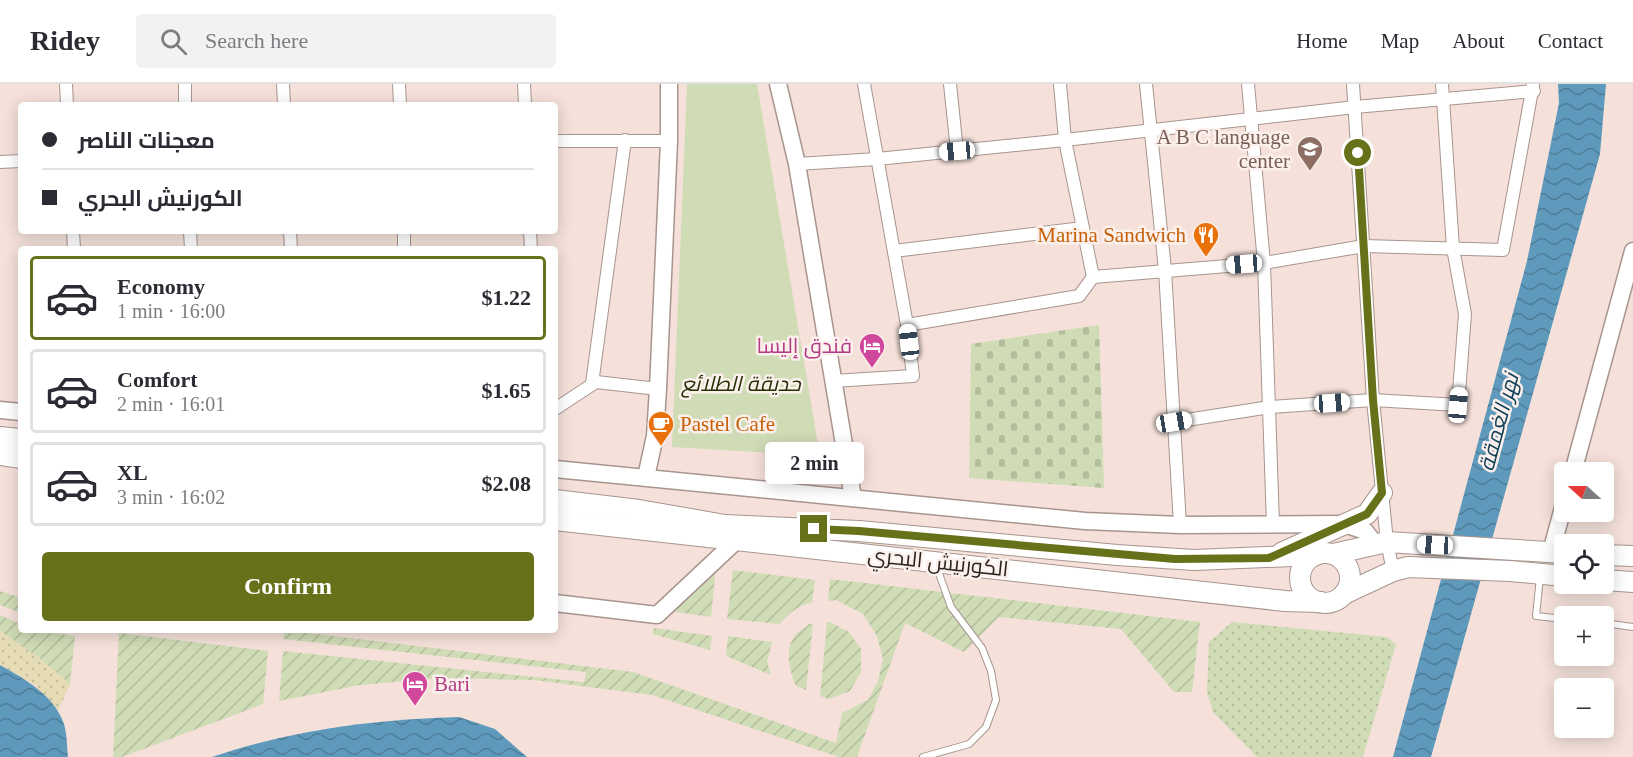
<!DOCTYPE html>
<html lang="en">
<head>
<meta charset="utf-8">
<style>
  :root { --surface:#fff; --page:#f2f2f3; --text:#2b2b33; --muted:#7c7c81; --line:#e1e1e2; --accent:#677119 }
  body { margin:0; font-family:"Times New Roman",Cairo,serif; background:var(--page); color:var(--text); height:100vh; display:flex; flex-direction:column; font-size:22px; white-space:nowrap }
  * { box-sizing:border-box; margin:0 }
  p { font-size:20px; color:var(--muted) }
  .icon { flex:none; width:33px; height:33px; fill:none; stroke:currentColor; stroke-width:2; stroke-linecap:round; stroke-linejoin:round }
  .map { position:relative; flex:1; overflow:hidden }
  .sheet { position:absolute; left:18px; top:162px; width:540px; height:387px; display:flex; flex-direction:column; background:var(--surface); border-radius:6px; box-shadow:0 3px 15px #0003 }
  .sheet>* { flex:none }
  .top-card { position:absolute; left:18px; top:18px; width:540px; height:132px; border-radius:6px; box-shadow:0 3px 15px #0003; display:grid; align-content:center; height:132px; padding:0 24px; background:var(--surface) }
  .needle { width:39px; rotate:291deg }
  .fabs { position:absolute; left:1554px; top:378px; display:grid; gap:12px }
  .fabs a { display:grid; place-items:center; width:60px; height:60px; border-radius:6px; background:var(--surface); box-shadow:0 3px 15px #0003; font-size:30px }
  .end { position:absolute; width:27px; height:27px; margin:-14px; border:8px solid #677119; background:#fff; box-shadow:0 0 0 3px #fff }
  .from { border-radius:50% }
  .bubble { position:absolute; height:42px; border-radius:6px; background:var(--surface); box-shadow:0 3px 15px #0003; font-size:20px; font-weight:800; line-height:42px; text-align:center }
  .car { position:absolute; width:18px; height:36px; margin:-18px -9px; border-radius:8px; box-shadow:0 0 4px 2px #0007; background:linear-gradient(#fff 24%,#345 0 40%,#fff 0 76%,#345 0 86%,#fff 0) }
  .top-card b { display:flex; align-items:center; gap:21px; height:57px; font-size:22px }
  .top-card b+b { border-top:2px solid var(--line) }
  .top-card i { width:15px; height:15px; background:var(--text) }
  ul { padding:10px 0 0; list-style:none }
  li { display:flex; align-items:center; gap:18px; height:84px; margin:0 12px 9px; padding:0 12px; border:3px solid var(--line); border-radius:6px }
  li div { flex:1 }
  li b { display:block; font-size:22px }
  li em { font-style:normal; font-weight:800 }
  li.on { border-color:var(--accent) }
  li>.icon { width:54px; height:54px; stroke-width:1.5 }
  .primary-button { display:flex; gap:12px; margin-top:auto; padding:12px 24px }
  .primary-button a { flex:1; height:69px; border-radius:6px; background:var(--accent); color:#fff; font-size:24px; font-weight:800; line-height:69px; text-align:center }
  header { display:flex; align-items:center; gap:36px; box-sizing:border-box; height:84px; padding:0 30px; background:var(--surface); border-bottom:2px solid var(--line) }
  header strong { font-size:28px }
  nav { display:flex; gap:33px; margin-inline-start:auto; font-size:21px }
  .search { width:420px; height:54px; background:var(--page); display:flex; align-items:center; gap:15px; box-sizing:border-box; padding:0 21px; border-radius:6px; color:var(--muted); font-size:22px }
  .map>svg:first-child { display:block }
  .grass { fill:url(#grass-dots) }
  .sand { fill:url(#sand-dots) }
  .cemetery { fill:url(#cemetery-stones) }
  .park { fill:#d0dcb6 }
  .garden { fill:url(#garden-furrows) }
  .water { fill:url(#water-waves) }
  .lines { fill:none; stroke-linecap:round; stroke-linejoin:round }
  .service-casing { stroke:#a7958e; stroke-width:8 }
  .minor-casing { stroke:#a7958e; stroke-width:14 }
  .tertiary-casing { stroke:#a7958e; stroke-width:19 }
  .primary-casing { stroke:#a7958e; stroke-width:22 }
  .service { stroke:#fff; stroke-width:6 }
  .minor { stroke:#fff; stroke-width:12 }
  .tertiary { stroke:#fff; stroke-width:16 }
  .primary { stroke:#fff; stroke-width:20 }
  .route { stroke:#677119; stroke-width:8 }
  .labels { text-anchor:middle; stroke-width:5; stroke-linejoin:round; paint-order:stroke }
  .education-label { font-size:21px; fill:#785e54; stroke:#fcf0ec; text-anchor:end }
  .food-label { font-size:21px; fill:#c56008; stroke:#fcf0ec; text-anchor:end }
  .hotel-label { font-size:21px; fill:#b23c85; stroke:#fcf0ec; text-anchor:end }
  .park-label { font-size:21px; font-style:italic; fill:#242f03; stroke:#fcf0ec }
  .street-label { font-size:21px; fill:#292220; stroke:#fcf0ec }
  .water-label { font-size:22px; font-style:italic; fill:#0e4058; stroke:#fcf0ec }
</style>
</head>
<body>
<header>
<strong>Ridey</strong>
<div class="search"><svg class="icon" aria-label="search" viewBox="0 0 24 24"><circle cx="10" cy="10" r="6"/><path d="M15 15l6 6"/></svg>Search here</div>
<nav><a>Home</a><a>Map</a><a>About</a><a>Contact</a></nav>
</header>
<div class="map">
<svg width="1633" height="673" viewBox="0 0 1633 673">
  <defs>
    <pattern id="grass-dots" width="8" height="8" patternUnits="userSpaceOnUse" patternTransform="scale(1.5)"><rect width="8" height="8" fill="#d0dcb6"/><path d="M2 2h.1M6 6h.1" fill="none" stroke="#b3bc9c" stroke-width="1.8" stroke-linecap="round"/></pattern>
    <pattern id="sand-dots" width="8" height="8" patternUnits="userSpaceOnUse" patternTransform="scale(1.5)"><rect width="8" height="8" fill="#e6ddb7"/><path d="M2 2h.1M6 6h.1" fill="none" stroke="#c5bd9d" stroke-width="1.8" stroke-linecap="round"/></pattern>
    <pattern id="cemetery-stones" width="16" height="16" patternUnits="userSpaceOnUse" patternTransform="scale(1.5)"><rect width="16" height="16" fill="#d0dcb6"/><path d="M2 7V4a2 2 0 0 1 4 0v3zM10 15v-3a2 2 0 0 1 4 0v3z" fill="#b3bc9c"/></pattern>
    <pattern id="garden-furrows" width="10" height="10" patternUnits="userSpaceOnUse" patternTransform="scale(1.5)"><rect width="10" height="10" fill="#d0dcb6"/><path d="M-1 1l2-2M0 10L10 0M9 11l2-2" fill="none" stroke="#b3bc9c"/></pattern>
    <pattern id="water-waves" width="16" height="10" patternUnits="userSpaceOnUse" patternTransform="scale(1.5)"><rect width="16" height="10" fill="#5f9abc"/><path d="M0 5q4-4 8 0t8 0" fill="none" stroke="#4e7d98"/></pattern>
  </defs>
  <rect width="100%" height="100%" fill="#f5e1da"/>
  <polygon class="grass" points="1232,538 1387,553 1396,560 1363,673 1257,673 1213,628 1207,608 1209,558"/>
  <polygon class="sand" points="0,547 42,576 70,600 58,627 35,601 0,581"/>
  <polygon class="cemetery" points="1099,241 1104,404 969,394 971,260"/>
  <polygon class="park" points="687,0 757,0 820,372 672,363"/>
  <g class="garden">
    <polygon points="717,475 711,533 662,526"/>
    <path d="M733 486 815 496 812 519C798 520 788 531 779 540L727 535Z"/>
    <polygon points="830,495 1200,538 1192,608 1174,608 1121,545 999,533 964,568 905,539 857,673 839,673 652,611 534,596 443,594 360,601 279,617 283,567 584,598 586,588 283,555 284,546 633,588 836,659 842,629 868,616 878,597 883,575 877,552 863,530 836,516 828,517"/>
    <polygon points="0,507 21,514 21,529 0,521"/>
    <polygon points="0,531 21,540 21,546 36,546 75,552 70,600 42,576 0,547"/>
    <polygon points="827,538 830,538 849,548 861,565 861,588 850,607 829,615 820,612"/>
    <path d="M809 540H813L806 606 796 602C790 587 784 568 794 553 797 548 805 544 809 540Z"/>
    <polygon points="654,544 712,552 710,566 653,550"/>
    <polygon points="119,549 268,567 263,620 122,673 113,673"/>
    <polygon points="728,552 772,558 767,577 771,591 726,572"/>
  </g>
  <g class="water">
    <polygon points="1558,0 1606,0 1600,70 1431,673 1393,673 1527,177 1559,19"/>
    <path d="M0 581C25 595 54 611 64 640 67 650 67 663 68 673H0Z"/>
    <path d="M459 633 495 645 527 673H212C290 646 377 635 459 633Z"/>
  </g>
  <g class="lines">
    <g class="service-casing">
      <g id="service">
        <polyline points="1540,493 1536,532 1564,535"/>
        <polyline points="1604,539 1633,543"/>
        <polyline points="923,673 969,660 986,643 996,616 991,587 982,564 951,523 936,481"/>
      </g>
    </g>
    <g class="minor-casing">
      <g id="minor">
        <polyline points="66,0 67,21"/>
        <polyline points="185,0 185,21"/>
        <polyline points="283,0 284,21"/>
        <polyline points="399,0 400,21"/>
        <polyline points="524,0 525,21"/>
        <polyline points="950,0 957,67"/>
        <polyline points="1146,0 1165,186 1180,441"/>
        <polyline points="1248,0 1264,179 1273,440"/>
        <polyline points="1353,0 1373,316 1387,458 1393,487"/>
        <polyline points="555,57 669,57"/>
        <polyline points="0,78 21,77"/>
        <polyline points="797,80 877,75 1065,56 1355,23 1534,7"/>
        <polyline points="73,147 74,165"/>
        <polyline points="190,147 191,165"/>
        <polyline points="290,147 291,165"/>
        <polyline points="404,147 404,165"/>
        <polyline points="530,147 531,165"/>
        <polyline points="894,167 1083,144"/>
        <polyline points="1093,193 1264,179 1364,162 1503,166 1533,1"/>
        <polyline points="907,241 1079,212 1093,193 1065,56 1060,0"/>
        <polyline points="833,297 913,292 907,241 864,0"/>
        <polyline points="592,300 625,56"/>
        <polyline points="555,325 596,298 658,305"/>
        <polyline points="1174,338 1270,323 1373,316 1458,321 1465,230 1453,164 1442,0"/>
      </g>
    </g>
    <g class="tertiary-casing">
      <g id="tertiary">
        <polyline points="778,0 797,80 853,414"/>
        <polyline points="0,326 21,328"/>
        <polyline points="555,385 1085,437 1180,441 1344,440 1365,447 1375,460"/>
        <polyline points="1573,388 1633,167"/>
        <polyline points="646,393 655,352 658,305 669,57 669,0"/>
        <polyline points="1551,468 1564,420"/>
        <polyline points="555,519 657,531 736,457"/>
      </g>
    </g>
    <g class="primary-casing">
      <g id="primary">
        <polyline points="0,353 21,355"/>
        <polyline points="0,371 21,374"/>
        <polyline points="555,416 639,426 725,441 859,447 1117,471 1194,476 1316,471"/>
        <polyline points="555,436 1285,517 1321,518"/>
        <polyline points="1281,469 1367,430 1382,409"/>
        <circle cx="1325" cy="494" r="25"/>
        <polyline points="1333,470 1387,458 1564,469"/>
        <polyline points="1604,471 1633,472"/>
        <polyline points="1604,496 1633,498"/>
        <polyline points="1344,510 1393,487 1408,483 1510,487 1564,492"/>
      </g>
    </g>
    <use href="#service" class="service"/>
    <use href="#minor" class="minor"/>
    <use href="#tertiary" class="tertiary"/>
    <use href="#primary" class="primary"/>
  </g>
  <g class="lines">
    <polyline class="route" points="814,445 859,447 1175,475 1269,474 1367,430 1382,409 1373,316 1358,69"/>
  </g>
  <defs>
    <g id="school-pin" transform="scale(1.35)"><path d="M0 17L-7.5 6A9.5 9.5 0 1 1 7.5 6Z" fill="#8d6e63" stroke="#fcf0ec"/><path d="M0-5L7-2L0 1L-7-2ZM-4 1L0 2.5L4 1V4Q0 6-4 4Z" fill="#fff"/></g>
    <g id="restaurant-pin" transform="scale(1.35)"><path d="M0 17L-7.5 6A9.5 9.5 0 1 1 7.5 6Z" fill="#e8710a" stroke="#fcf0ec"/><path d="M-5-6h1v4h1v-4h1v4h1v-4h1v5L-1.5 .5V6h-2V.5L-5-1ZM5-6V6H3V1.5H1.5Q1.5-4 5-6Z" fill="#fff"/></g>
    <g id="hotel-pin" transform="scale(1.35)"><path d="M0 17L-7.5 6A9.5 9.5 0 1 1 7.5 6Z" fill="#d1479c" stroke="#fcf0ec"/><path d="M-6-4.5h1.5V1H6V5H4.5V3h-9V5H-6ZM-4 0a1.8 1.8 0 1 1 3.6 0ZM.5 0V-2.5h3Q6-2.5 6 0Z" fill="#fff"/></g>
    <g id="cafe-pin" transform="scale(1.35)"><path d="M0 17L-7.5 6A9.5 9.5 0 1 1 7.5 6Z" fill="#e8710a" stroke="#fcf0ec"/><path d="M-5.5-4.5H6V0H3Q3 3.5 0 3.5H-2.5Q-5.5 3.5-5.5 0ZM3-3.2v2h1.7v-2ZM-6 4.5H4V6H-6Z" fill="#fff"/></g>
  </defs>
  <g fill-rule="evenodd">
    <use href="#school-pin" x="1310" y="65"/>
    <use href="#restaurant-pin" x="1206" y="151"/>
    <use href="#hotel-pin" x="872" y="262"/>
    <use href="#cafe-pin" x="661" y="340"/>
    <use href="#hotel-pin" x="415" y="600"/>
  </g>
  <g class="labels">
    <g class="education-label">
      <text x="1290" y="60">A B C language<tspan x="1290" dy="24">center</tspan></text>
    </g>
    <g class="food-label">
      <text x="1186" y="158">Marina Sandwich</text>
      <text x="680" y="347" text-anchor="start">Pastel Cafe</text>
    </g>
    <g class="hotel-label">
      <text x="852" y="269">فندق إليسا</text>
      <text x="434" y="607" text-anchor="start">Bari</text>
    </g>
    <g class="park-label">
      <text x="741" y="307">حديقة الطلائع</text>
    </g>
    <g class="street-label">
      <text transform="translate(938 478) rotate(6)" y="7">الكورنيش البحري</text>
    </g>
    <g class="water-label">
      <text transform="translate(1498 338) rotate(-75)" y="8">نهر الغمقة</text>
    </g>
  </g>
</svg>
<div class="fabs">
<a><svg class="needle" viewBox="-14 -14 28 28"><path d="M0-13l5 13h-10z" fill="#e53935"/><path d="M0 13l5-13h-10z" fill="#7c7c81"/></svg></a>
<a><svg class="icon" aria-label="locate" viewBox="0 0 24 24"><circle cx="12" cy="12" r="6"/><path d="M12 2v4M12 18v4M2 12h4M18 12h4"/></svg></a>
<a>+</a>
<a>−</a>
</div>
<i class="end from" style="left:1358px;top:69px"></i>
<i class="end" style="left:814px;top:445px"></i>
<div class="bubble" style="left:765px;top:358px;width:99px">2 min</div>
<i class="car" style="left:957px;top:67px;rotate:265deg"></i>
<i class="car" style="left:1244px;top:180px;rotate:266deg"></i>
<i class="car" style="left:909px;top:258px;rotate:353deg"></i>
<i class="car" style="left:1332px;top:319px;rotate:86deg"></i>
<i class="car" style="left:1458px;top:321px;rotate:5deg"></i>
<i class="car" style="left:1174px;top:338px;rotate:81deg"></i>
<i class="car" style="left:1435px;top:461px;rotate:273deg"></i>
<div class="top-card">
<b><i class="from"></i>معجنات الناصر</b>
<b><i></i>الكورنيش البحري</b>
</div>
<section class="sheet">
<ul>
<li class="on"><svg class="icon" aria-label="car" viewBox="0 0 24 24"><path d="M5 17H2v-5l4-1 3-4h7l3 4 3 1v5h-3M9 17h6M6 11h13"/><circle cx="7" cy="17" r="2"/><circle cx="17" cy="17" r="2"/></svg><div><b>Economy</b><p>1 min · 16:00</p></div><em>$1.22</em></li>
<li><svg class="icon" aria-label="car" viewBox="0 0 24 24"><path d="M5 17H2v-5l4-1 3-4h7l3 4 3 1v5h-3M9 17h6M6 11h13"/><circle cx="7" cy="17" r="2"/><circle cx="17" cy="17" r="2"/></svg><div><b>Comfort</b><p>2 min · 16:01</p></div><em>$1.65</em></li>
<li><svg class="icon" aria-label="car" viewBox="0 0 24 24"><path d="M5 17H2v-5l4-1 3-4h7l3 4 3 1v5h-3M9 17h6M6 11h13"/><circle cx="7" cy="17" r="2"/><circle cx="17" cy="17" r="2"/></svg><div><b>XL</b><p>3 min · 16:02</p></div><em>$2.08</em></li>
</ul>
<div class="primary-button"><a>Confirm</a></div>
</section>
</div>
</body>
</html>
